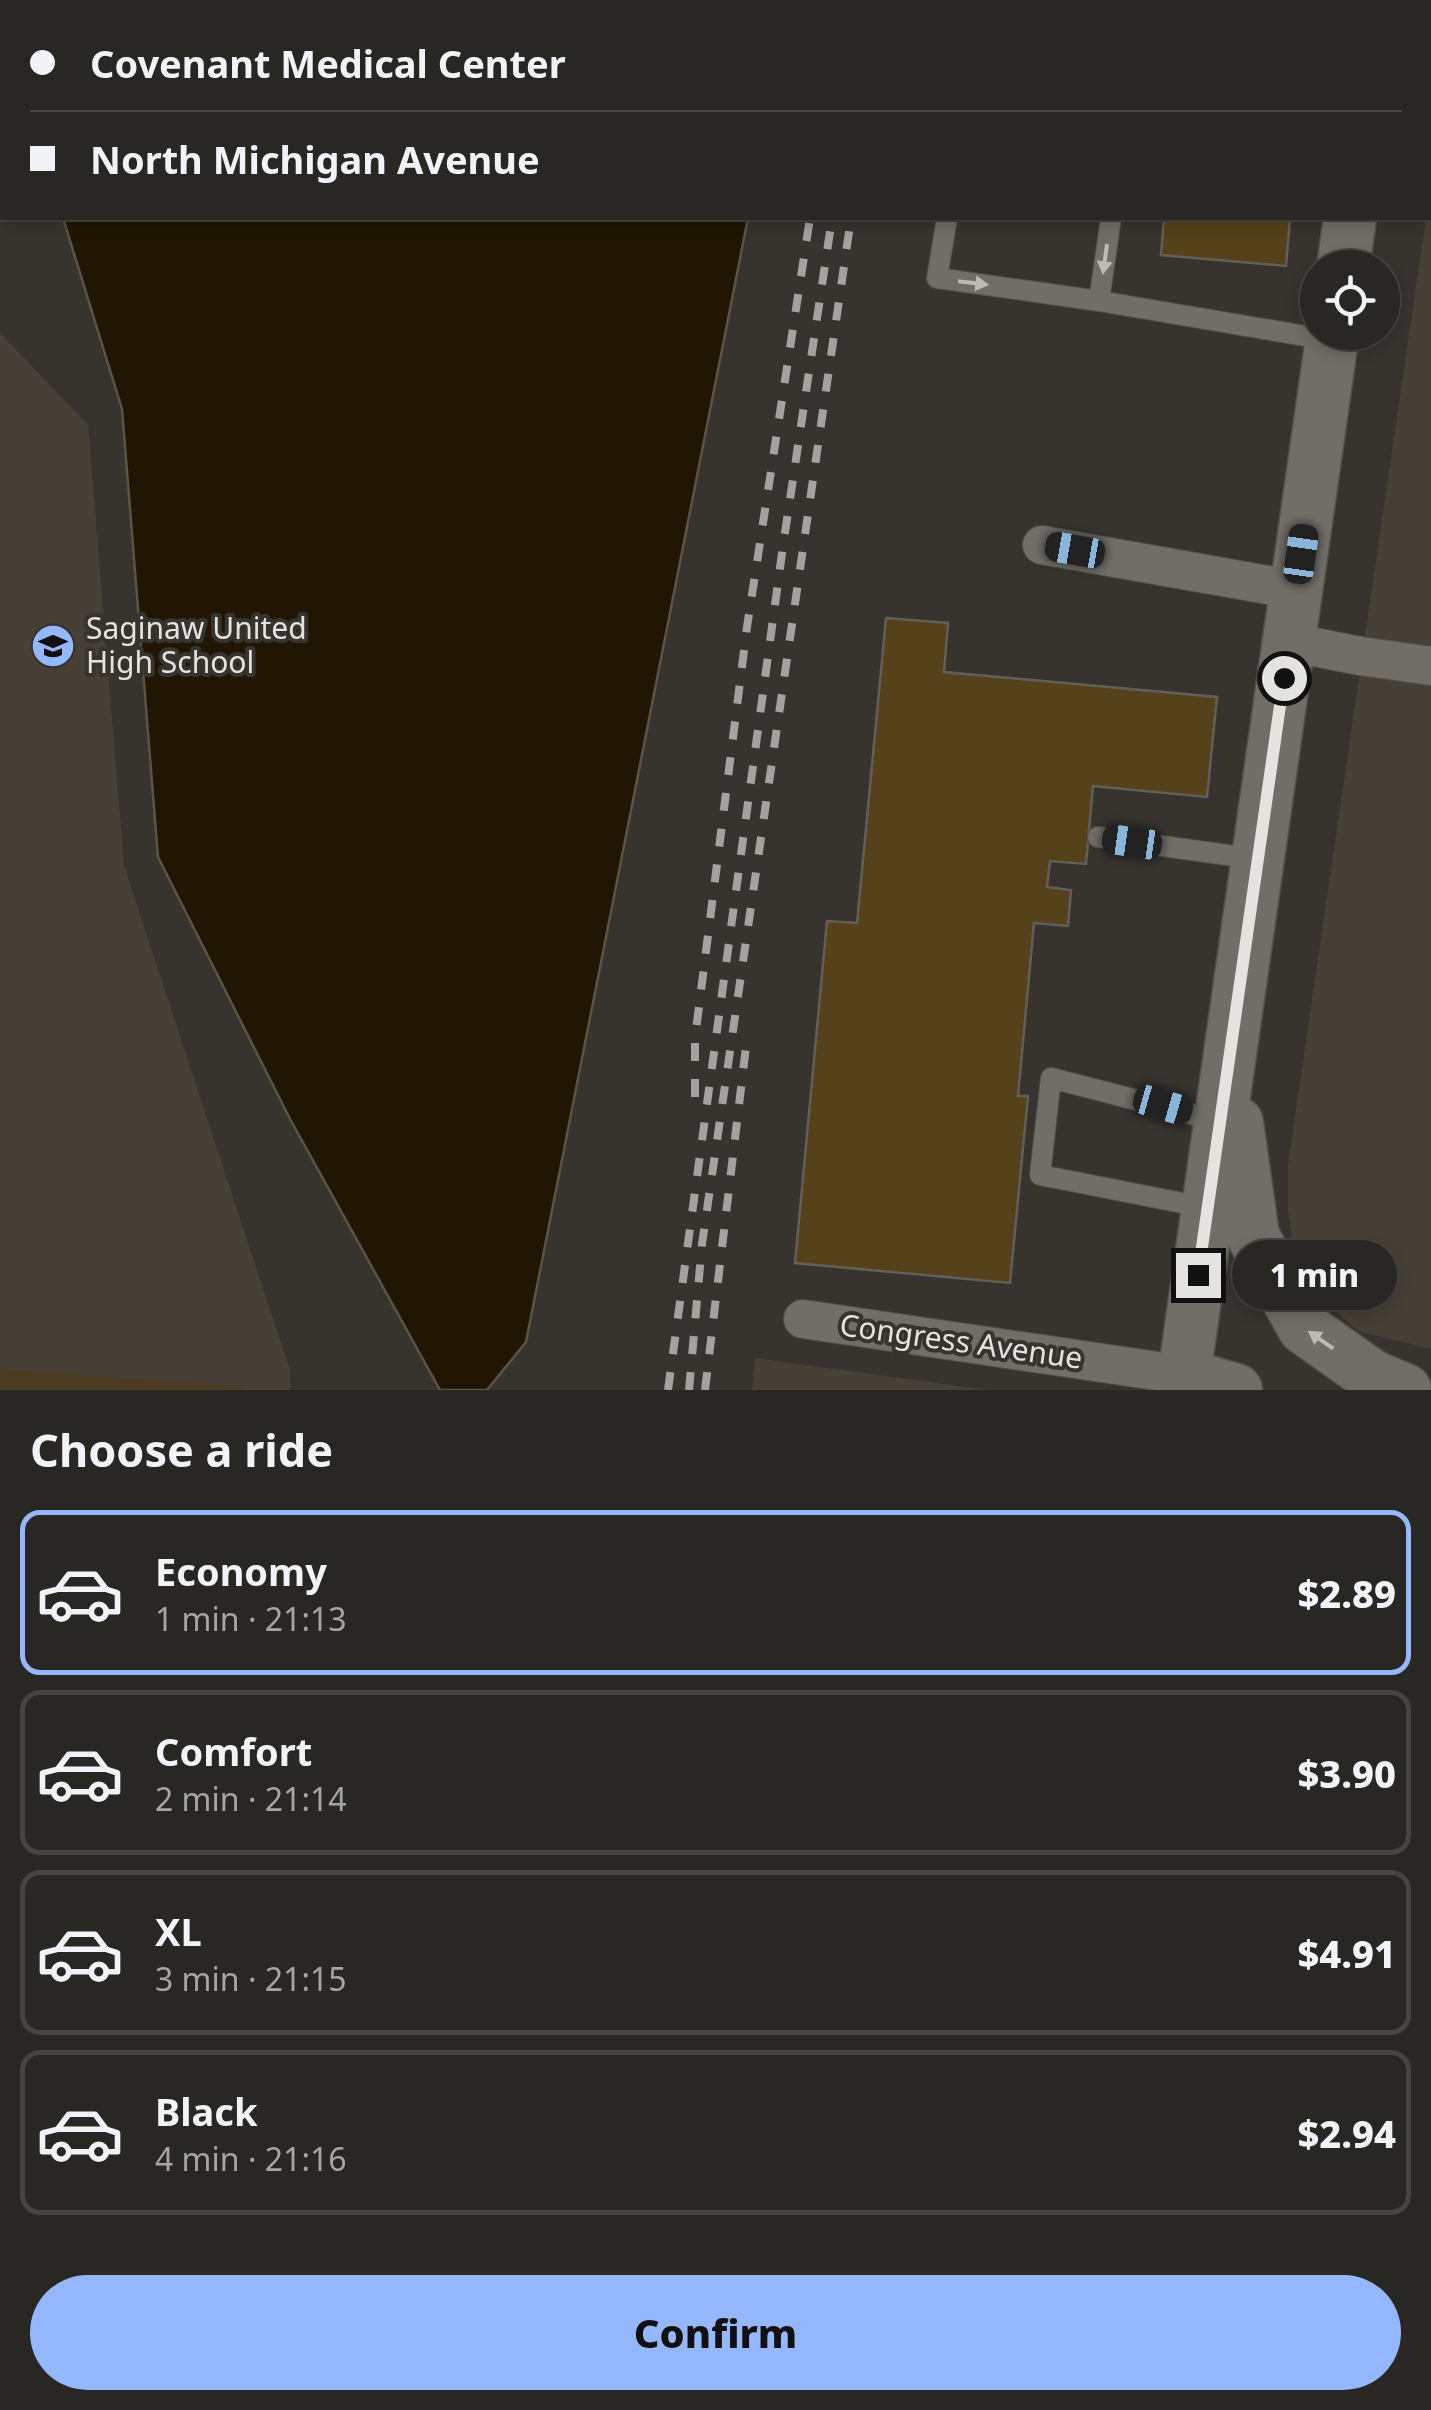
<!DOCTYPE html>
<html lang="en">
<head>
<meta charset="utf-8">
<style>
  :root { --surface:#292723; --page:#353330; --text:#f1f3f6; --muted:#a5a5a6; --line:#454441; --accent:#94b7fd }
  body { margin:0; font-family:"Noto Sans",sans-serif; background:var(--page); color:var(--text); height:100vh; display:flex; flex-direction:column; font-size:38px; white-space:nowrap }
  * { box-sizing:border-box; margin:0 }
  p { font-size:32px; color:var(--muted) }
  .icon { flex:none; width:55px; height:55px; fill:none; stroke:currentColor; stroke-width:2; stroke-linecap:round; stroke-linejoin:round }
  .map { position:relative; height:1390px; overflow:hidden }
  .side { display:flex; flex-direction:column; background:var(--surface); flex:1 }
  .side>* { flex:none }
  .guide { position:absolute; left:0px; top:0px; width:1432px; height:220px; box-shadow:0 5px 15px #0003,0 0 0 2px var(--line); display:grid; align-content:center; height:220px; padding:0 30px; background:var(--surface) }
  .tools { position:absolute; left:1300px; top:250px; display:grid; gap:20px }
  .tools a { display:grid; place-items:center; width:100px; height:100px; border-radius:50%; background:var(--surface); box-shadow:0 5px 15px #0003,0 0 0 2px var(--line); font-size:50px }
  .end { position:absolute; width:45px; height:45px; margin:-22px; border:12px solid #e5e3e0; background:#111; box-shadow:0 0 0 5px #111 }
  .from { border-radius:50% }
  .bubble { position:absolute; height:70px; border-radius:35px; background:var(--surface); box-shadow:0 5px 15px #0003,0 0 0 2px var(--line); font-size:32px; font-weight:800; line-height:70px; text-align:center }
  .car { position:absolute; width:30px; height:60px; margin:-30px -15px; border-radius:12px; box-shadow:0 0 8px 2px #0007; background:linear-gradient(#222 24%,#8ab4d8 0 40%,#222 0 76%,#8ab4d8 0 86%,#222 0) }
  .guide b { display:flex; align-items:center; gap:35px; height:95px; font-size:38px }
  .guide b+b { border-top:2px solid var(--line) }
  .guide i { width:25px; height:25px; background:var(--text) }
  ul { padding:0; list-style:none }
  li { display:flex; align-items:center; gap:30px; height:165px; margin:0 20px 15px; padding:0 10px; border:5px solid var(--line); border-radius:20px }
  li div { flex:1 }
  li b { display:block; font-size:38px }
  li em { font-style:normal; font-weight:800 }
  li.current { border-color:var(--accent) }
  li>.icon { width:90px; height:90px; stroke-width:1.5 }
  h2 { padding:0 30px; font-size:45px; line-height:120px }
  .cta { display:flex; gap:20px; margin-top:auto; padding:20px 30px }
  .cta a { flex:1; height:115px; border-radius:60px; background:var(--accent); color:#111; font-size:40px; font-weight:800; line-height:115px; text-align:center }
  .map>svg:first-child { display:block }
  .built { fill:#464036 }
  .green { fill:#4b3e24 }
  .water { fill:#201603; stroke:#5b5445; stroke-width:2.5 }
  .building { fill:#55421a; stroke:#625f5a; stroke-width:2.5 }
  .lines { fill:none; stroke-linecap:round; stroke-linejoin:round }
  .service-casing { stroke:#52504b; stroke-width:22 }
  .minor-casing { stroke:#52504b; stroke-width:40 }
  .tertiary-casing { stroke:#52504b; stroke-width:50 }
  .secondary-casing { stroke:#52504b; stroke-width:55 }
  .service { stroke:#716e68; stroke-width:20 }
  .minor { stroke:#716e68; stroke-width:38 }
  .tertiary { stroke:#716e68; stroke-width:48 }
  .secondary { stroke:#716e68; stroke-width:52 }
  .rail { stroke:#a4a19e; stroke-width:8; stroke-dasharray:18 18; stroke-linecap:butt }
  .oneway { fill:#bcbab6 }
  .route { stroke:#e5e3e0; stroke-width:12 }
  .labels { text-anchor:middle; stroke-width:8; stroke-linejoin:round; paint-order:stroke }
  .poi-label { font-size:30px; fill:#e5e3e0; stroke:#37342f; text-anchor:start }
  .street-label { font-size:30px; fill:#e5e3e0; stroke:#37342f }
</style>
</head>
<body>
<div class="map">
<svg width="1431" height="1390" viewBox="0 0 1431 1390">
  <rect width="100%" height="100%" fill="#37342f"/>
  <g class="built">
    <polygon points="1431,187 1431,1349 1358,1331 1333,1309 1307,1274 1293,1245 1288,1208 1288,1165 1426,218 1430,218"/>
    <polygon points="0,333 88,425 124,866 290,1370 290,1390 0,1390"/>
    <polygon points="755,1358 988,1390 752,1390"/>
  </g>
  <polygon class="green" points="0,1369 243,1386 242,1390 0,1390"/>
  <g class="water">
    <polygon points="0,0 791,0 2,2 2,21"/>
    <polygon points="63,218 748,218 526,1342 487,1390 440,1390 290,1119 158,857 122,409"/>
  </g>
  <g class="building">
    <polygon points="1164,218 1290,218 1286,266 1161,255"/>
    <polygon points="886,618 948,623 944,672 1217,697 1207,797 1093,786 1086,864 1050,861 1047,887 1071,890 1068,926 1034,923 1018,1096 1028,1096 1010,1283 795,1263 827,921 857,923"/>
  </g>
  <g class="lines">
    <g class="service-casing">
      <g id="service">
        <polyline points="986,2 986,0"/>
        <polyline points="947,218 937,278 1099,301 1329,340"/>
        <polyline points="1099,301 1111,218"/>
        <polyline points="1098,837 1256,859"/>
        <polyline points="1208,1208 1040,1175 1051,1078 1218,1121"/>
      </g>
    </g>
    <g class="minor-casing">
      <g id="minor">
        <polyline points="1042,545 1296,590"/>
        <polyline points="1289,642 1360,656 1431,666"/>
        <polyline points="803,1319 1184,1375"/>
      </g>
    </g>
    <g class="tertiary-casing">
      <polyline id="tertiary" points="1430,24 1431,25"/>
    </g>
    <g class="secondary-casing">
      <g id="secondary">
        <polyline points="1381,2 1382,0"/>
        <polyline points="1343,268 1350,218"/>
        <polyline points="1237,1123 1253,1236 1304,1328 1372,1376 1405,1390"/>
        <polyline points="1184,1375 1236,1390"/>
        <polyline points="1182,1390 1333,332"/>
      </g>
    </g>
    <use href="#service" class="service"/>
    <use href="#minor" class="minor"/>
    <use href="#tertiary" class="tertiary"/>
    <use href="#secondary" class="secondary"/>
    <g class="rail">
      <polyline points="861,2 862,0"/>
      <polyline points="883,2 883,0"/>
      <polyline points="695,1097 695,1038 747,627 810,218"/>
      <polyline points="668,1390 783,546 832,218"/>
      <polyline points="689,1390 702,1244 851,218"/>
      <polyline points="705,1390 747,1038"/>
    </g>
  </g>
  <defs><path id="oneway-solid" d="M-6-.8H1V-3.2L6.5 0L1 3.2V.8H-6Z" transform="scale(2.5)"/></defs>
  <g class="oneway">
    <use href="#oneway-solid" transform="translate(1105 259) rotate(98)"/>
    <use href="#oneway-solid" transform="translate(973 283) rotate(7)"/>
    <use href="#oneway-solid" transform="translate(1321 1340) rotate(-145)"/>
  </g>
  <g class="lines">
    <polyline class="route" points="1198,1275 1284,678"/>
  </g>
  <defs>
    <g id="school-disc" transform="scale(2.25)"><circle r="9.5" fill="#94b7fd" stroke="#37342f"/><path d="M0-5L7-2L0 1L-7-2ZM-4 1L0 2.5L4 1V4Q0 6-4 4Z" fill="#111"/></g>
  </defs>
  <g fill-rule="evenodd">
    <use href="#school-disc" x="53" y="646"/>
  </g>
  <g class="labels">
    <g class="poi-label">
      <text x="86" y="639">Saginaw United<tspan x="86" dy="34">High School</tspan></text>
    </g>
    <g class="street-label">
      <text transform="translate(961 1342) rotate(8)" y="10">Congress Avenue</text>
    </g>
  </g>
</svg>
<div class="tools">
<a><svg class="icon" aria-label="locate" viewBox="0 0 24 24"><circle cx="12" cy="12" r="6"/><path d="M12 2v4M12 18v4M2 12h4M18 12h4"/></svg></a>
</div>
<i class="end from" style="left:1284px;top:678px"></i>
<i class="end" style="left:1198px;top:1275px"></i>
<div class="bubble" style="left:1232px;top:1240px;width:165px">1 min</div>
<i class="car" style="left:1075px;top:550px;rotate:280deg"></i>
<i class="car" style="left:1301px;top:554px;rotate:8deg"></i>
<i class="car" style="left:1132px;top:842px;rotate:278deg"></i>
<i class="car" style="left:1163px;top:1105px;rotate:106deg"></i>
<div class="guide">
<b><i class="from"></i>Covenant Medical Center</b>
<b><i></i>North Michigan Avenue</b>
</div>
</div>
<section class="side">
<h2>Choose a ride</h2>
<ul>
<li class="current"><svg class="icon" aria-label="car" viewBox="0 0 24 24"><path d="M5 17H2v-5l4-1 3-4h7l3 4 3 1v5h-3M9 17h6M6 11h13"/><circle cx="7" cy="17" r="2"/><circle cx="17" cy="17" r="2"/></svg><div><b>Economy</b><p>1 min · 21:13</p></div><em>$2.89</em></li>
<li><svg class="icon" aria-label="car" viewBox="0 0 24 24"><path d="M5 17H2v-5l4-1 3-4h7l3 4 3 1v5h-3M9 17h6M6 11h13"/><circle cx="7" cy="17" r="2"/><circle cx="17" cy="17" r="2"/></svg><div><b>Comfort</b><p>2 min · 21:14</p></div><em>$3.90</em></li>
<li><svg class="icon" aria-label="car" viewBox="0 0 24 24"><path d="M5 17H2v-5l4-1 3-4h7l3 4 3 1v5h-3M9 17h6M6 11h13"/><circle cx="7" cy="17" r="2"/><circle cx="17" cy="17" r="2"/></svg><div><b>XL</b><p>3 min · 21:15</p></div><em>$4.91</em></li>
<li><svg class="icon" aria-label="car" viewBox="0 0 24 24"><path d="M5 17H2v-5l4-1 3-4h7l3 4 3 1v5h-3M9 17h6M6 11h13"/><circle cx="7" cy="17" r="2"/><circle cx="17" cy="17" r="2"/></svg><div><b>Black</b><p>4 min · 21:16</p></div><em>$2.94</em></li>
</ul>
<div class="cta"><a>Confirm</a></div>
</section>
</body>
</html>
